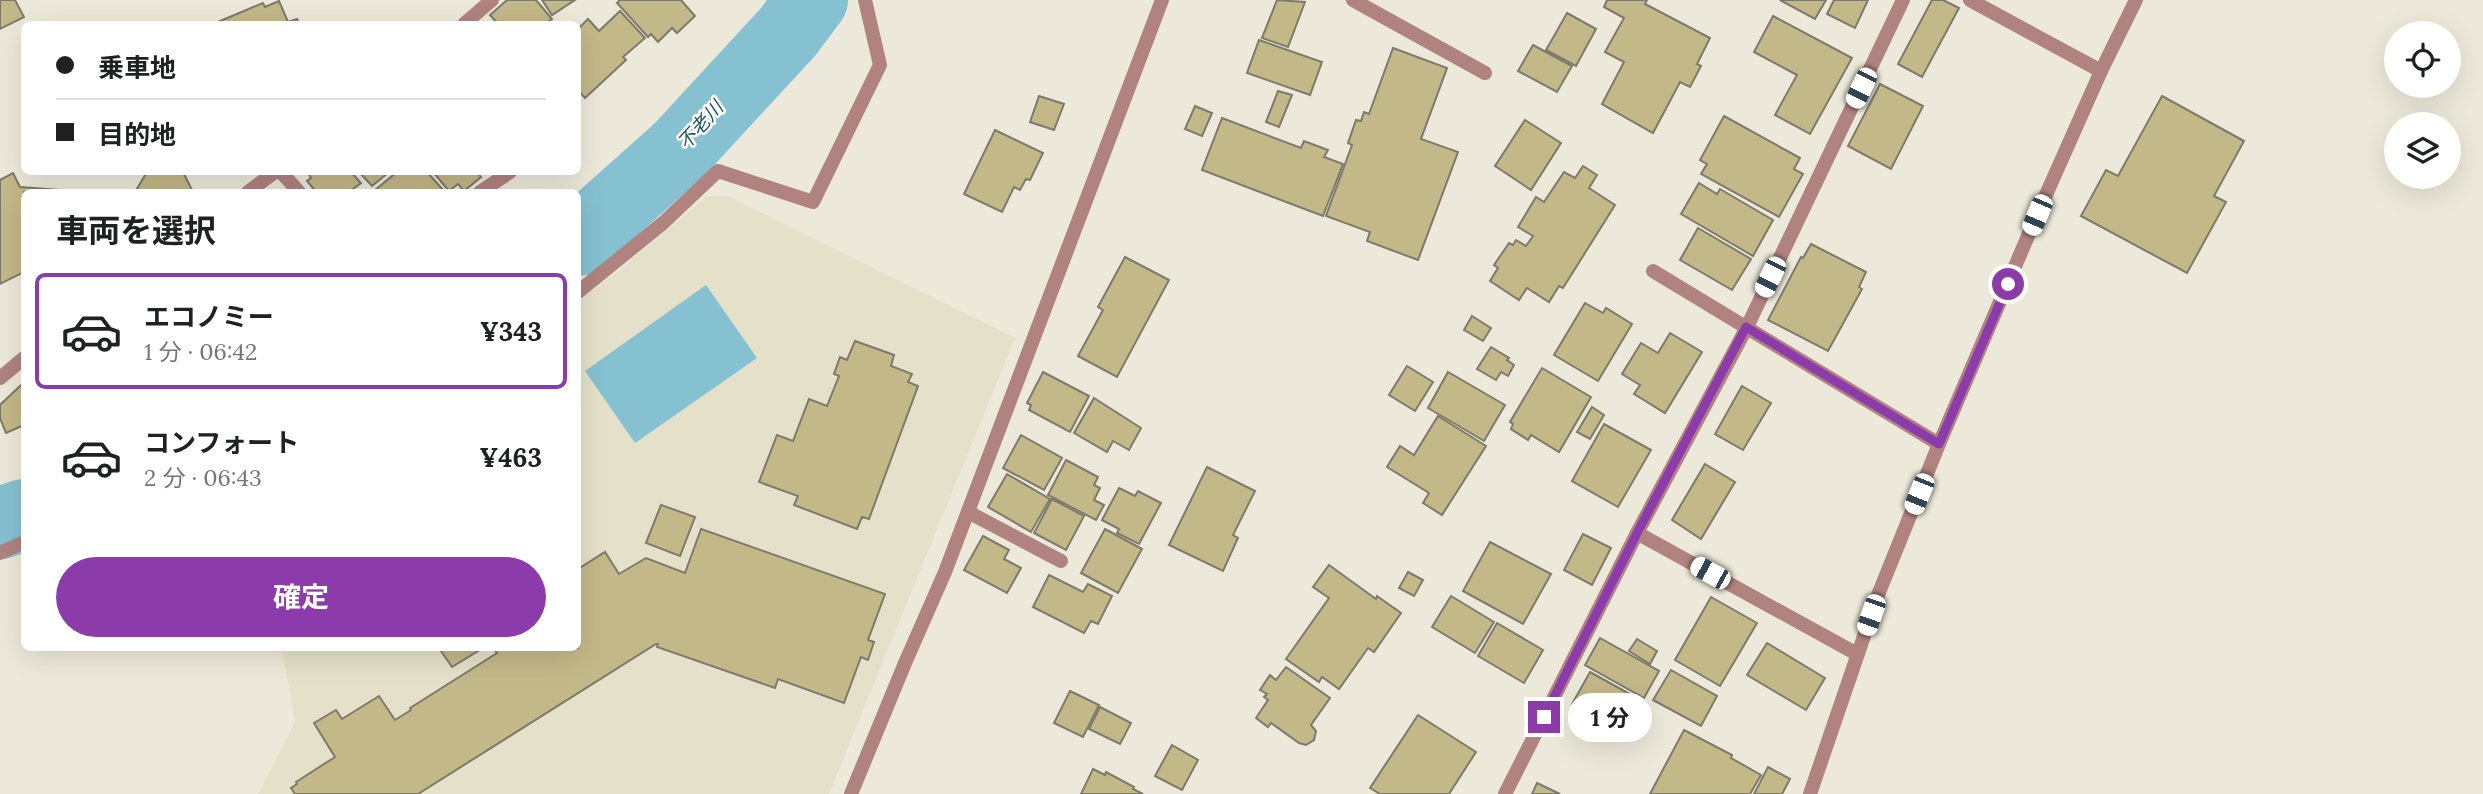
<!DOCTYPE html>
<html lang="ja">
<head>
<meta charset="utf-8">
<style>
  :root { --surface:#fff; --page:#f2f2f2; --text:#202124; --muted:#757577; --line:#e0e0e0; --accent:#8c3baa }
  body { margin:0; font-family:Lora,"Noto Sans JP",serif; background:var(--page); color:var(--text); height:100vh; display:flex; flex-direction:column; font-size:26px; white-space:nowrap }
  * { box-sizing:border-box; margin:0 }
  p { font-size:23px; color:var(--muted) }
  .icon { flex:none; width:38px; height:38px; fill:none; stroke:currentColor; stroke-width:2; stroke-linecap:round; stroke-linejoin:round }
  .map { position:relative; flex:1; overflow:hidden }
  .sheet { position:absolute; left:21px; top:189px; width:560px; height:462px; display:flex; flex-direction:column; background:var(--surface); border-radius:10px; box-shadow:0 7px 28px #0002 }
  .sheet>* { flex:none }
  .hud { position:absolute; left:21px; top:21px; width:560px; height:154px; border-radius:10px; box-shadow:0 7px 28px #0002; display:grid; align-content:center; height:154px; padding:0 35px; background:var(--surface) }
  .buttons { position:absolute; left:2384px; top:21px; display:grid; gap:14px }
  .buttons a { display:grid; place-items:center; width:77px; height:77px; border-radius:50%; background:var(--surface); box-shadow:0 7px 28px #0002; font-size:35px }
  .end { position:absolute; width:32px; height:32px; margin:-16px; border:9px solid #8c3baa; background:#fff; box-shadow:0 0 0 4px #fff }
  .from { border-radius:50% }
  .bubble { position:absolute; height:49px; border-radius:24px; background:var(--surface); box-shadow:0 7px 28px #0002; font-size:23px; font-weight:700; line-height:49px; text-align:center }
  .car { position:absolute; width:21px; height:42px; margin:-21px -10px; border-radius:9px; box-shadow:0 0 5px 2px #0007; background:linear-gradient(#fff 24%,#345 0 40%,#fff 0 76%,#345 0 86%,#fff 0) }
  .hud b { display:flex; align-items:center; gap:24px; height:66px; font-size:26px }
  .hud b+b { border-top:2px solid var(--line) }
  .hud i { width:18px; height:18px; background:var(--text) }
  ul { padding:0; list-style:none }
  li { display:flex; align-items:center; gap:21px; height:116px; margin:0 14px 10px; padding:0 21px; border:4px solid transparent; border-radius:10px }
  li div { flex:1 }
  li b { display:block; font-size:26px }
  li em { font-style:normal; font-weight:700 }
  li.on { border-color:var(--accent) }
  li>.icon { width:63px; height:63px; stroke-width:1.5 }
  h2 { padding:0 35px; font-size:32px; line-height:84px }
  .primary-button { display:flex; gap:14px; margin-top:auto; padding:14px 35px }
  .primary-button a { flex:1; height:80px; border-radius:42px; background:var(--accent); color:#fff; font-size:28px; font-weight:700; line-height:80px; text-align:center }
  .map>svg:first-child { display:block }
  .built { fill:#e5e0c9 }
  .water { fill:#86c1d1 }
  .lines { fill:none; stroke-linecap:round; stroke-linejoin:round }
  .river { stroke:#86c1d1; stroke-width:72 }
  .building { fill:#c3b888; stroke:#7d7a6c; stroke-width:2 }
  .service { stroke:#b08380; stroke-width:14 }
  .minor { stroke:#b08380; stroke-width:14 }
  .tertiary { stroke:#b08380; stroke-width:14 }
  .route { stroke:#8c3baa; stroke-width:9 }
  .labels { text-anchor:middle; stroke-width:5; stroke-linejoin:round; paint-order:stroke }
  .water-label { font-size:19px; font-style:italic; fill:#215460; stroke:#fff }
</style>
</head>
<body>
<div class="map">
<svg width="2483" height="794" viewBox="0 0 2483 794">
  <rect width="100%" height="100%" fill="#ede9da"/>
  <polygon class="built" points="707,196 728,196 1015,338 829,794 258,794 295,722 282,648 578,648 578,301 612,276"/>
  <polygon class="water" points="706,285 757,358 635,443 585,371"/>
  <g class="lines">
    <g class="river">
      <polyline points="578,240 681,148 788,32 812,0"/>
      <polyline points="0,523 24,515"/>
    </g>
  </g>
  <g class="building">
    <polygon points="0,0 15,0 24,17 0,29"/>
    <polygon points="507,0 536,0 552,19 549,21 553,24 498,24 490,15"/>
    <polygon points="542,0 575,0 552,15"/>
    <polygon points="620,0 681,0 695,16 677,33 672,28 658,42 651,34 648,37 617,3"/>
    <polygon points="1277,0 1305,2 1288,47 1262,38"/>
    <polygon points="1607,0 1647,0 1645,4 1710,38 1697,64 1701,66 1690,87 1680,82 1653,133 1602,104 1624,62 1605,52 1624,18 1604,7"/>
    <polygon points="1780,0 1826,0 1815,19"/>
    <polygon points="1834,0 1868,0 1855,28 1827,14"/>
    <polygon points="1932,0 1943,0 1959,8 1922,77 1898,64"/>
    <polygon points="279,1 288,22 297,19 300,24 213,24 263,3 265,7"/>
    <polygon points="620,11 645,38 623,57 626,60 585,98 578,90 578,29 588,19 599,31"/>
    <polygon points="1567,13 1596,29 1576,66 1546,50"/>
    <polygon points="1773,16 1852,58 1810,134 1775,115 1797,75 1754,52"/>
    <polygon points="1259,40 1322,62 1310,95 1247,73"/>
    <polygon points="1533,45 1572,66 1557,92 1518,71"/>
    <polygon points="1393,48 1447,68 1421,139 1458,152 1418,260 1367,241 1370,232 1326,216 1352,145 1348,143 1356,120 1361,121 1364,112 1369,114"/>
    <polygon points="1880,84 1923,106 1891,169 1848,146"/>
    <polygon points="1278,91 1292,95 1279,127 1266,122"/>
    <polygon points="1039,96 1064,104 1054,130 1030,122"/>
    <polygon points="2162,96 2244,141 2214,196 2226,202 2187,273 2081,216 2106,170 2118,176"/>
    <polygon points="1195,106 1212,113 1202,136 1185,129"/>
    <polygon points="1724,116 1800,158 1794,169 1803,174 1779,217 1701,174 1707,164 1700,160"/>
    <polygon points="1222,118 1301,148 1304,141 1328,150 1324,157 1343,164 1323,216 1202,170"/>
    <polygon points="1525,120 1561,143 1531,190 1495,166"/>
    <polygon points="995,130 1043,153 1030,180 1026,179 1020,190 1014,187 1002,212 964,194"/>
    <polygon points="1583,166 1597,175 1589,188 1615,205 1563,288 1559,286 1549,302 1527,288 1519,300 1490,281 1498,268 1494,265 1509,243 1513,245 1516,240 1526,246 1533,236 1518,227 1536,197 1544,202 1564,172 1575,178"/>
    <polygon points="147,172 183,172 193,192 135,192"/>
    <polygon points="310,172 351,172 361,183 349,192 316,192 307,181 311,178 308,173"/>
    <polygon points="359,172 387,172 388,173 372,186"/>
    <polygon points="397,172 427,172 445,192 377,192 375,190"/>
    <polygon points="433,172 477,172 481,177 464,191 458,184 449,191"/>
    <polygon points="13,173 20,187 87,192 24,192 24,272 0,284 0,180"/>
    <polygon points="1699,183 1717,194 1720,189 1773,220 1753,256 1681,214"/>
    <polygon points="1698,228 1751,259 1732,290 1680,260"/>
    <polygon points="1811,244 1866,272 1859,287 1862,289 1828,351 1768,320 1801,257 1803,258"/>
    <polygon points="1125,257 1169,280 1117,377 1078,356 1103,310 1098,307"/>
    <polygon points="1585,303 1603,313 1606,308 1632,324 1598,381 1554,355"/>
    <polygon points="1472,316 1491,328 1483,341 1464,330"/>
    <polygon points="1670,333 1702,352 1665,413 1634,394 1640,385 1622,374 1641,343 1658,353"/>
    <polygon points="855,341 894,355 891,366 912,374 908,382 918,386 869,519 862,517 857,529 794,505 798,496 759,482 777,435 793,441 809,399 827,406 839,376 834,374 840,357 847,360"/>
    <polygon points="1491,347 1509,358 1507,360 1514,365 1508,376 1501,372 1496,380 1477,369"/>
    <polygon points="1407,366 1433,382 1415,411 1389,395"/>
    <polygon points="1542,368 1591,397 1559,452 1531,435 1528,440 1511,429 1513,424 1510,422"/>
    <polygon points="1043,372 1089,396 1070,432 1029,410 1031,405 1027,403"/>
    <polygon points="1448,372 1505,405 1484,441 1428,408"/>
    <polygon points="21,385 24,393 24,425 6,433 0,418 0,405"/>
    <polygon points="1742,386 1771,403 1743,450 1715,434"/>
    <polygon points="1094,398 1141,428 1129,450 1113,441 1107,452 1074,433"/>
    <polygon points="1592,407 1604,415 1590,439 1577,432"/>
    <polygon points="1438,416 1486,446 1442,515 1423,503 1429,493 1387,467 1400,446 1414,455"/>
    <polygon points="1604,424 1651,450 1618,507 1572,481"/>
    <polygon points="1021,435 1062,458 1044,490 1003,468"/>
    <polygon points="1066,460 1098,477 1094,485 1100,488 1094,500 1104,505 1096,520 1048,495"/>
    <polygon points="1705,464 1735,482 1701,539 1672,520"/>
    <polygon points="1207,467 1255,491 1233,535 1238,538 1223,571 1169,545"/>
    <polygon points="1007,474 1050,499 1031,532 988,507"/>
    <polygon points="1119,488 1135,496 1138,491 1161,503 1139,544 1117,533 1119,529 1102,520"/>
    <polygon points="1052,499 1084,516 1066,550 1034,533"/>
    <polygon points="661,505 695,517 680,556 646,543"/>
    <polygon points="701,529 885,594 868,640 874,642 868,660 861,657 844,703 778,679 775,688 657,647 658,644 656,644 418,794 295,794 291,788 297,784 296,782 335,757 314,723 336,710 342,719 379,696 395,720 411,710 410,708 497,653 493,648 578,648 578,569 605,552 619,574 646,558 685,573"/>
    <polygon points="1105,529 1142,549 1118,593 1081,573"/>
    <polygon points="1583,534 1611,548 1592,585 1564,570"/>
    <polygon points="983,536 1009,550 1004,559 1021,568 1007,593 964,570"/>
    <polygon points="1490,542 1551,574 1523,624 1463,591"/>
    <polygon points="1329,565 1376,599 1377,596 1401,613 1374,652 1368,648 1339,689 1322,677 1319,682 1286,659 1329,598 1313,587"/>
    <polygon points="1408,572 1423,580 1414,596 1399,588"/>
    <polygon points="1049,575 1083,592 1088,584 1112,596 1098,624 1091,621 1084,633 1033,607"/>
    <polygon points="1451,596 1494,622 1475,653 1432,627"/>
    <polygon points="1711,597 1757,623 1720,686 1675,660"/>
    <polygon points="1497,623 1543,650 1524,683 1478,656"/>
    <polygon points="1600,638 1659,671 1644,698 1585,665"/>
    <polygon points="1637,639 1657,651 1650,664 1629,651"/>
    <polygon points="1767,643 1825,678 1806,710 1747,675"/>
    <polygon points="439,648 483,648 452,667"/>
    <polygon points="1286,667 1330,698 1311,725 1316,731 1314,740 1306,745 1299,743 1271,723 1268,727 1256,718 1268,700 1264,697 1267,694 1260,690 1270,675 1276,680"/>
    <polygon points="1671,670 1717,696 1701,726 1653,700"/>
    <polygon points="1590,672 1637,698 1620,730 1572,704"/>
    <polygon points="1070,691 1099,705 1083,737 1054,723"/>
    <polygon points="1100,707 1131,723 1120,744 1089,729"/>
    <polygon points="1418,715 1476,752 1449,794 1380,794 1370,788"/>
    <polygon points="1684,730 1732,755 1731,758 1761,775 1750,794 1650,794"/>
    <polygon points="1172,745 1198,760 1182,790 1155,776"/>
    <polygon points="1768,767 1790,779 1782,794 1754,794"/>
    <polygon points="1093,769 1105,775 1106,772 1134,787 1133,789 1143,794 1081,794"/>
    <polygon points="1537,783 1560,794 1532,794"/>
  </g>
  <g class="lines">
    <g class="service">
      <polyline points="578,292 663,223 718,171 813,202 880,65 865,0"/>
      <polyline points="968,512 1061,561"/>
      <polyline points="1637,533 1857,654"/>
      <polyline points="0,553 24,542"/>
      <polyline points="1505,794 1637,533 1747,327 1903,0"/>
    </g>
    <g class="minor">
      <polyline points="1353,0 1485,73"/>
      <polyline points="1970,0 2101,71"/>
      <polyline points="464,24 492,0"/>
      <polyline points="281,172 299,192"/>
      <polyline points="248,192 275,172"/>
      <polyline points="480,192 510,172"/>
      <polyline points="1653,271 1939,444"/>
      <polyline points="0,378 24,358"/>
      <polyline points="851,794 905,663 945,572 1162,0"/>
    </g>
    <polyline class="tertiary" points="1810,794 1878,595 1939,444 2037,215 2101,71 2136,0"/>
  </g>
  <g class="lines">
    <polyline class="route" points="1544,717 1637,533 1746,327 1939,444 2008,284"/>
  </g>
  <g class="labels">
    <g class="water-label">
      <text transform="translate(700 125) rotate(-48)" y="7">不老川</text>
    </g>
  </g>
</svg>
<div class="buttons">
<a><svg class="icon" aria-label="locate" viewBox="0 0 24 24"><circle cx="12" cy="12" r="6"/><path d="M12 2v4M12 18v4M2 12h4M18 12h4"/></svg></a>
<a><svg class="icon" aria-label="layers" viewBox="0 0 24 24"><path d="M12 4l9 5-9 5-9-5zM3 14l9 5 9-5"/></svg></a>
</div>
<i class="end from" style="left:2008px;top:284px"></i>
<i class="end" style="left:1544px;top:717px"></i>
<div class="bubble" style="left:1568px;top:693px;width:84px">1 分</div>
<i class="car" style="left:1861px;top:88px;rotate:206deg"></i>
<i class="car" style="left:2037px;top:215px;rotate:203deg"></i>
<i class="car" style="left:1770px;top:277px;rotate:206deg"></i>
<i class="car" style="left:1919px;top:494px;rotate:202deg"></i>
<i class="car" style="left:1710px;top:573px;rotate:299deg"></i>
<i class="car" style="left:1871px;top:615px;rotate:199deg"></i>
<div class="hud">
<b><i class="from"></i>乗車地</b>
<b><i></i>目的地</b>
</div>
<section class="sheet">
<h2>車両を選択</h2>
<ul>
<li class="on"><svg class="icon" aria-label="car" viewBox="0 0 24 24"><path d="M5 17H2v-5l4-1 3-4h7l3 4 3 1v5h-3M9 17h6M6 11h13"/><circle cx="7" cy="17" r="2"/><circle cx="17" cy="17" r="2"/></svg><div><b>エコノミー</b><p>1 分 · 06:42</p></div><em>¥343</em></li>
<li><svg class="icon" aria-label="car" viewBox="0 0 24 24"><path d="M5 17H2v-5l4-1 3-4h7l3 4 3 1v5h-3M9 17h6M6 11h13"/><circle cx="7" cy="17" r="2"/><circle cx="17" cy="17" r="2"/></svg><div><b>コンフォート</b><p>2 分 · 06:43</p></div><em>¥463</em></li>
</ul>
<div class="primary-button"><a>確定</a></div>
</section>
</div>
</body>
</html>
